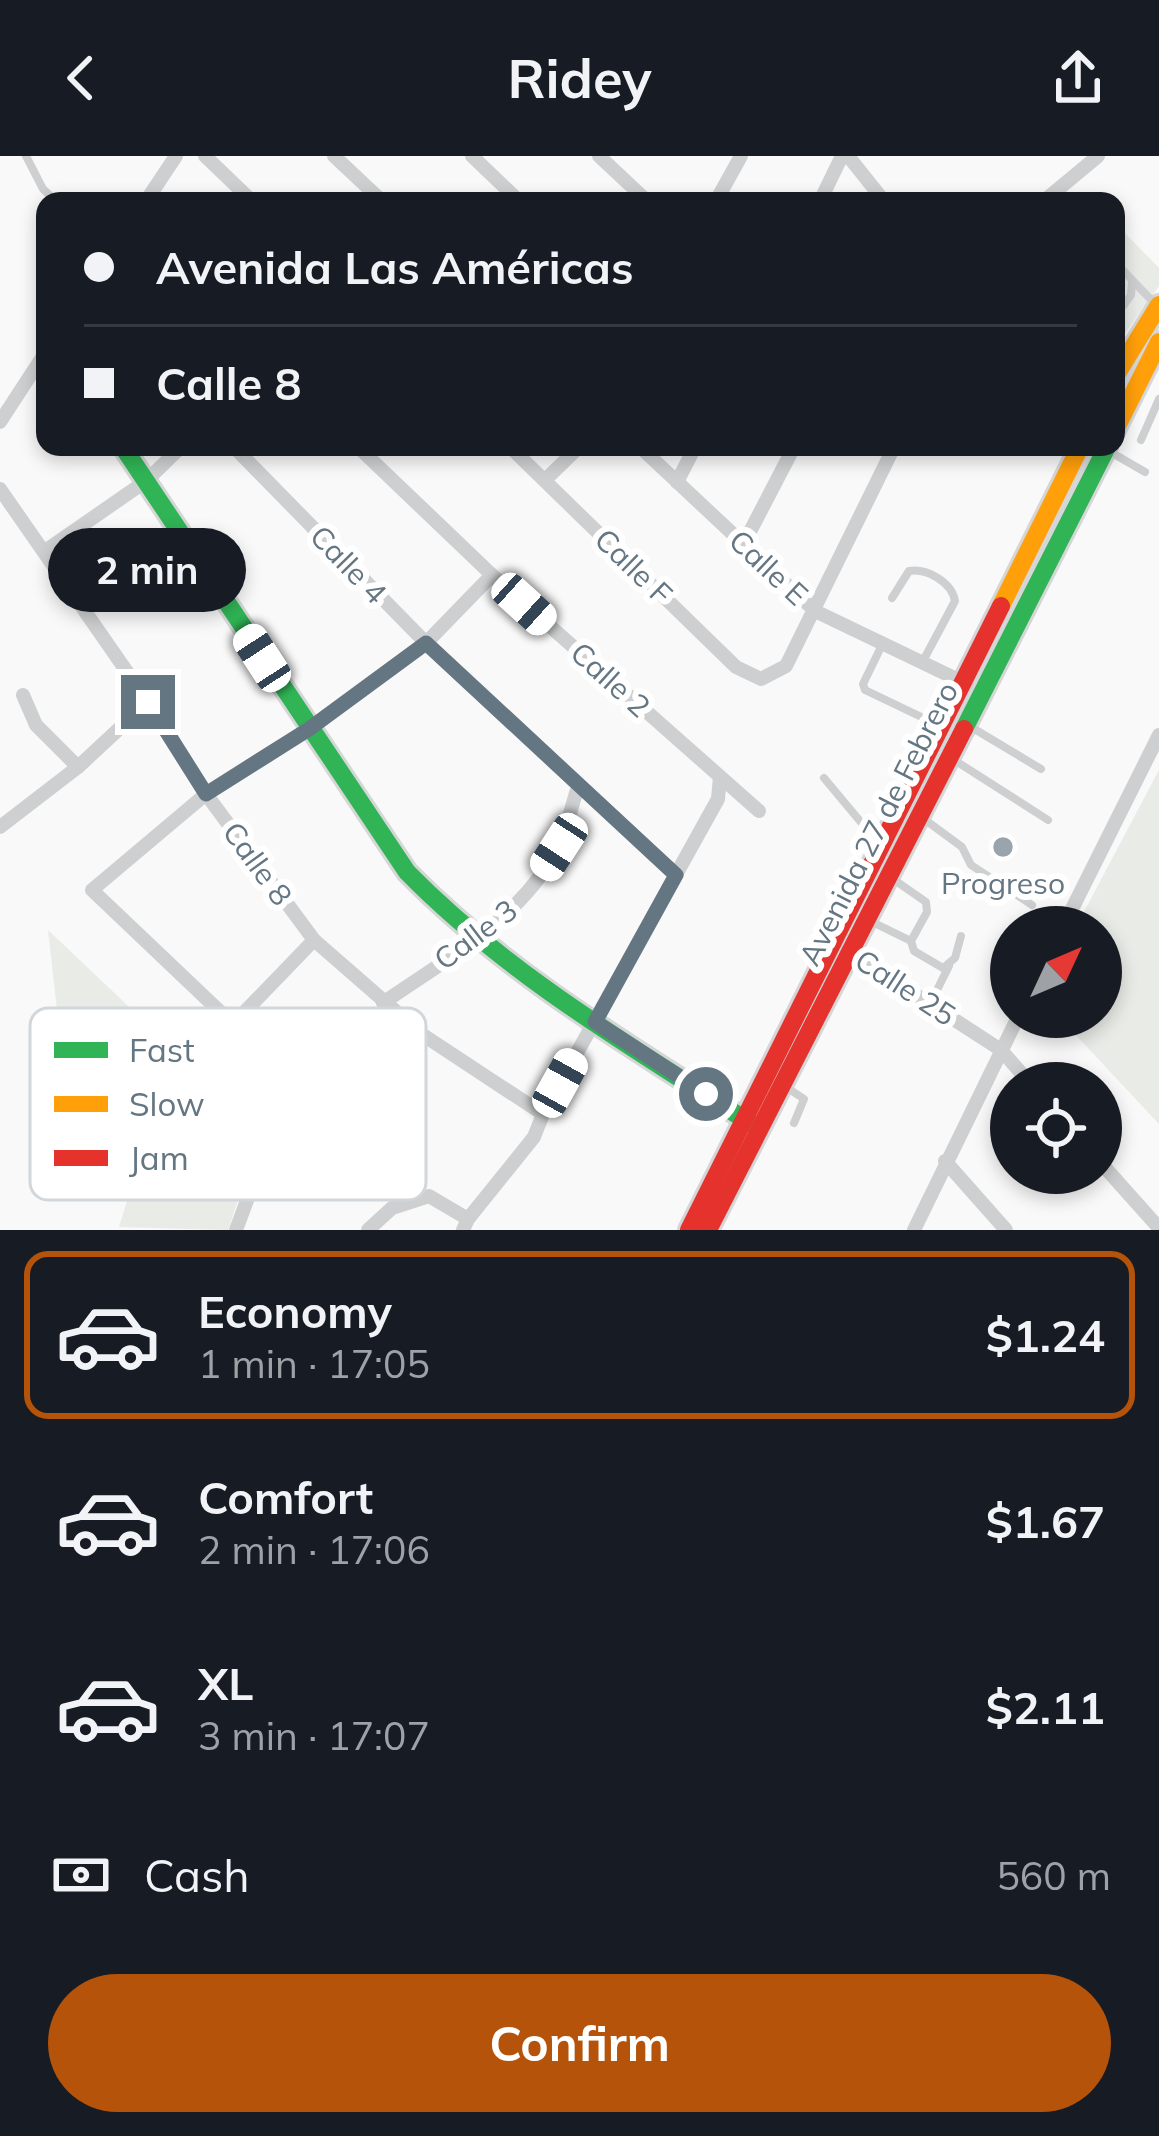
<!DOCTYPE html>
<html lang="en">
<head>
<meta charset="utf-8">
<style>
  :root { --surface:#171b24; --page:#242831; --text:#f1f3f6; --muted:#9ea1a6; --line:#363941; --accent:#b45309 }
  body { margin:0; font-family:Mulish,sans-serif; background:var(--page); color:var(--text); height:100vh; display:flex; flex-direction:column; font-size:45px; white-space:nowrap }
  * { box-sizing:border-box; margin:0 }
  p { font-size:39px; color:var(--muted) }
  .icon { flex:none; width:66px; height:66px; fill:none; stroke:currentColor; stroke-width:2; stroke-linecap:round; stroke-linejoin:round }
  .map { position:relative; height:1074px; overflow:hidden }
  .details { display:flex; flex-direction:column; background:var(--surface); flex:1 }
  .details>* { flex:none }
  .top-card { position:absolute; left:36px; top:36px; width:1089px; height:264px; border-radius:24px; box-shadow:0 6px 18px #0003; display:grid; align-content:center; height:264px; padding:0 48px; background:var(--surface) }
  .needle { width:78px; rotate:46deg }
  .fabs { position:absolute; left:990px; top:750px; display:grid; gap:24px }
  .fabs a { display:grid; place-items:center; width:132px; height:132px; border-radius:50%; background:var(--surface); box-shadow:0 6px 18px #0003; font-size:60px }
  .end { position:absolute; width:54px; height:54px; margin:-27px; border:15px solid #657683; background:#fff; box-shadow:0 0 0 6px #fff }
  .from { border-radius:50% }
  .bubble { position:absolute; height:84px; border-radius:42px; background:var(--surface); box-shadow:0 6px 18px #0003; font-size:39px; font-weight:700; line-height:84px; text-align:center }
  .car { position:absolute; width:36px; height:72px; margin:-36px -18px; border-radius:15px; box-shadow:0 0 9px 3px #0007; background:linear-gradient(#fff 24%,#345 0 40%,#fff 0 76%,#345 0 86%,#fff 0) }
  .top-card b { display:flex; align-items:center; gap:42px; height:114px; font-size:45px }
  .top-card b+b { border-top:3px solid var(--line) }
  .top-card i { width:30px; height:30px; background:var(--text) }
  ul { padding:21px 0 0; list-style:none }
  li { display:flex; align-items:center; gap:36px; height:168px; margin:0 24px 18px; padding:0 24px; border:6px solid transparent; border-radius:24px }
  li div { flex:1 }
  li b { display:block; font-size:45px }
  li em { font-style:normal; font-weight:700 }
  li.active { border-color:var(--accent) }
  li>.icon { width:108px; height:108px; stroke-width:1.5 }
  .pay { display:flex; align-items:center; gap:30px; height:132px; padding:0 48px; font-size:45px }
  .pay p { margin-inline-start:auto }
  .primary-button { display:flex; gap:24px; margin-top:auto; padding:24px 48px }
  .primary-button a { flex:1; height:138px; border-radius:72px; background:var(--accent); color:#fff; font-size:48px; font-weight:700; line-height:138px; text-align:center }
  header { display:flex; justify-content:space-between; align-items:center; height:156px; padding:0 48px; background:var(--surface); font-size:54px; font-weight:700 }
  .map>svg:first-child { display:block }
  .green { fill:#e8ebe6 }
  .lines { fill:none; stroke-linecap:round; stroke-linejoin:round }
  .fast-casing { stroke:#d5d6d7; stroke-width:24 }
  .slow-casing { stroke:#d5d6d7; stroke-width:24 }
  .jam-casing { stroke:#d5d6d7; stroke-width:24 }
  .lane { stroke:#cecfd0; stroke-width:8 }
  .street { stroke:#cecfd0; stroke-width:14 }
  .fast { stroke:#30b455; stroke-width:18 }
  .slow { stroke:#ff9f0a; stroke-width:18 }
  .jam { stroke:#e5322d; stroke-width:18 }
  .route { stroke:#657683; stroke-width:15 }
  .poi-dot { fill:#99a4ac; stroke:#fff; stroke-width:4.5 }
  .labels { text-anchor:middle; stroke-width:12; stroke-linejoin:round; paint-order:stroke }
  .street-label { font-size:30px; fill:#657683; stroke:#fff }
  .poi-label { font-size:30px; fill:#657683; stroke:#fff }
  .key { fill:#fff; stroke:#d1d6da; stroke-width:3 }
  .key-label { font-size:33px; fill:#657683 }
</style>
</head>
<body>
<header><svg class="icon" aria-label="back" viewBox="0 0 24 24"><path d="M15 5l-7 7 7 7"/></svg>Ridey<svg class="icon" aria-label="share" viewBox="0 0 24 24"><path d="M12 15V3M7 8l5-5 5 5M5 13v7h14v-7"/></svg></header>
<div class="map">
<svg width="1159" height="1074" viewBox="0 0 1159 1074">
  <rect width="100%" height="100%" fill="#f9f9f9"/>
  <g class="green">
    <polygon points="1116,68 1159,112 1159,130 1116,190"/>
    <polygon points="1159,614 1159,968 1059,861 1101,861 1101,771 1076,771"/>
    <polygon points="48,774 261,976 228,1074 119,1071 132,1029 127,966 59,872"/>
  </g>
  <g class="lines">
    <g class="fast-casing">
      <g id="fast">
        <path d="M123 291 407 716C508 819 632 891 753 969"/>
        <polyline points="964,573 1107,291"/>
      </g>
    </g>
    <g class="slow-casing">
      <g id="slow">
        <polyline points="1116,219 1159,149"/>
        <polyline points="1116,272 1159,186"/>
        <polyline points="1001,450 1080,291"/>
      </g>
    </g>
    <g class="jam-casing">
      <g id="jam">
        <polyline points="689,1074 1001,450"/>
        <polyline points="708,1074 964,573"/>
      </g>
    </g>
    <g class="lane">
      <polyline points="26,0 43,33 56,45"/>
      <polyline points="1116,107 1156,149"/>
      <polyline points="1116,160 1131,139 1132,127"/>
      <polyline points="1141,284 1159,243"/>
      <polyline points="1107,294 1145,316"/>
      <path d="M892 442 909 415C928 412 952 427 955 445L923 505"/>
      <polyline points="882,489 863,528 865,534 936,568"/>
      <polyline points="966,568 1041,613"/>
      <polyline points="954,604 1048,664"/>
      <polyline points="824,622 880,689"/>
      <polyline points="924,663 962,691 971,709 1032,749"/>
      <polyline points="893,723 926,746 927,756 911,785 914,795 943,812 955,802 961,780"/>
      <polyline points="870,765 911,785"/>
      <polyline points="930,848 949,810"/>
      <polyline points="786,931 804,943 794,967"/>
    </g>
    <g class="street">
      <polyline points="205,0 252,45"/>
      <polyline points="334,0 382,45"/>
      <polyline points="472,0 519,45"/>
      <polyline points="599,0 647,45"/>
      <polyline points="848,0 884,45"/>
      <polyline points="146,45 176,0"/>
      <polyline points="716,45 741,0"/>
      <polyline points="820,45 842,0"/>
      <polyline points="1044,45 1098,0"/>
      <polyline points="0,266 45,197"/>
      <polyline points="234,291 426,487 676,719"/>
      <polyline points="358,291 492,419 759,655"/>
      <polyline points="510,291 736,511 761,523 786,510 894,291"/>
      <polyline points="640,291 815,455 967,528"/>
      <polyline points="545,324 579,291"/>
      <polyline points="677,326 695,291"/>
      <polyline points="0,333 148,546 206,638 314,784 423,879 543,958"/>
      <polyline points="743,389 794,291"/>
      <polyline points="45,395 146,325 181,291"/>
      <polyline points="23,539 36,569 78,611"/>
      <polyline points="0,671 78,611 148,546"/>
      <polyline points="1063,771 1159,579"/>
      <polyline points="314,784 233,868 92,734 206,638 309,573 426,487 492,419"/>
      <polyline points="847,794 1001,894 1030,927"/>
      <path d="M383 847C446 803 521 763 557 693 567 674 571 651 578 631"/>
      <polyline points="945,1005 1006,1074"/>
      <polyline points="1101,1007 1159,1072"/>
      <polyline points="236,1074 268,988"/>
      <polyline points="368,1074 392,1052 429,1040 468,1063"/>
      <polyline points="463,1074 468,1063 534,981 543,958 718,643 720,621"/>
      <polyline points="914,1074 1018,861"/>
    </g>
    <use href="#fast" class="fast"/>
    <use href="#slow" class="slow"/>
    <use href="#jam" class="jam"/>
  </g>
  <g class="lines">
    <polyline class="route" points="148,546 206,638 309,573 426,487 676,719 595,866 706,938"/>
  </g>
  <circle class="poi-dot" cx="1003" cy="691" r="12"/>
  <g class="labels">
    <g class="street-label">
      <text transform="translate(348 409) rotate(46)" y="10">Calle 4</text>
      <text transform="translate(633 411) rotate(44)" y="10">Calle F</text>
      <text transform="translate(768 412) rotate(43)" y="10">Calle E</text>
      <text transform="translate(610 524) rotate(42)" y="10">Calle 2</text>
      <text transform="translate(879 668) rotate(-63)" y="10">Avenida 27 de Febrero</text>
      <text transform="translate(257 708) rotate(54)" y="10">Calle 8</text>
      <text transform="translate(476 779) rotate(-37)" y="10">Calle 3</text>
      <text transform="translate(905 832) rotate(33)" y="10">Calle 25</text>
    </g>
    <g class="poi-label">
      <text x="1003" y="738">Progreso</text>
    </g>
  </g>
  <rect x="30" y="852" width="396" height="192" rx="18" class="key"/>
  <rect x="54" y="886" width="54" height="16" fill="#30b455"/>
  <rect x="54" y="940" width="54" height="16" fill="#ff9f0a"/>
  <rect x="54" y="994" width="54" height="16" fill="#e5322d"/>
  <g class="key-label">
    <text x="129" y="906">Fast</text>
    <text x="129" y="960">Slow</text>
    <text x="129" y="1014">Jam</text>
  </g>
</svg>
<div class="fabs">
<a><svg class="needle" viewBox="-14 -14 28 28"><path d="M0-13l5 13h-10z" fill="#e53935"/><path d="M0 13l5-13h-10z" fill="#9ea1a6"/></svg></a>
<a><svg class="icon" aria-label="locate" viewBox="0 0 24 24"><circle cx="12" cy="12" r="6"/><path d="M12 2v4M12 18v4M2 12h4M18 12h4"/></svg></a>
</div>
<i class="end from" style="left:706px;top:938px"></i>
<i class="end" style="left:148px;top:546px"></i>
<div class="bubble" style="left:48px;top:372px;width:198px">2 min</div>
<i class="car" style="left:524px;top:448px;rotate:132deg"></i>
<i class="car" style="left:262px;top:502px;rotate:327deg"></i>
<i class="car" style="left:559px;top:691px;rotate:213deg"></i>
<i class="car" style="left:560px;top:927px;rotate:29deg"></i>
<div class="top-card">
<b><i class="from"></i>Avenida Las Américas</b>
<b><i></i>Calle 8</b>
</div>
</div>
<section class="details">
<ul>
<li class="active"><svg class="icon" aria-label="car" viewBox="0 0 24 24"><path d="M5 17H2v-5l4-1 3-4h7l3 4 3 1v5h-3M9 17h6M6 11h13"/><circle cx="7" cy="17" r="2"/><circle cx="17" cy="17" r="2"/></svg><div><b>Economy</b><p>1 min · 17:05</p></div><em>$1.24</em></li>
<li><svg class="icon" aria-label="car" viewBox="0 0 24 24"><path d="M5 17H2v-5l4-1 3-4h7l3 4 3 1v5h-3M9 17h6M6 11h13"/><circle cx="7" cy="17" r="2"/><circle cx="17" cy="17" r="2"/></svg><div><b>Comfort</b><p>2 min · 17:06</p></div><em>$1.67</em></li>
<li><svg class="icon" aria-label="car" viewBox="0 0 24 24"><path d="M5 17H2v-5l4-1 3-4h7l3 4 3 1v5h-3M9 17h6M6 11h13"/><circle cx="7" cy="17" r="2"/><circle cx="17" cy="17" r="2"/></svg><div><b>XL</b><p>3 min · 17:07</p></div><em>$2.11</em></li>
</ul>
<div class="pay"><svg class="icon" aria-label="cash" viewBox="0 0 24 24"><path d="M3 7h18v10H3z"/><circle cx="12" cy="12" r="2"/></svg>Cash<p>560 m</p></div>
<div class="primary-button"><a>Confirm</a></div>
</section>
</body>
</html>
